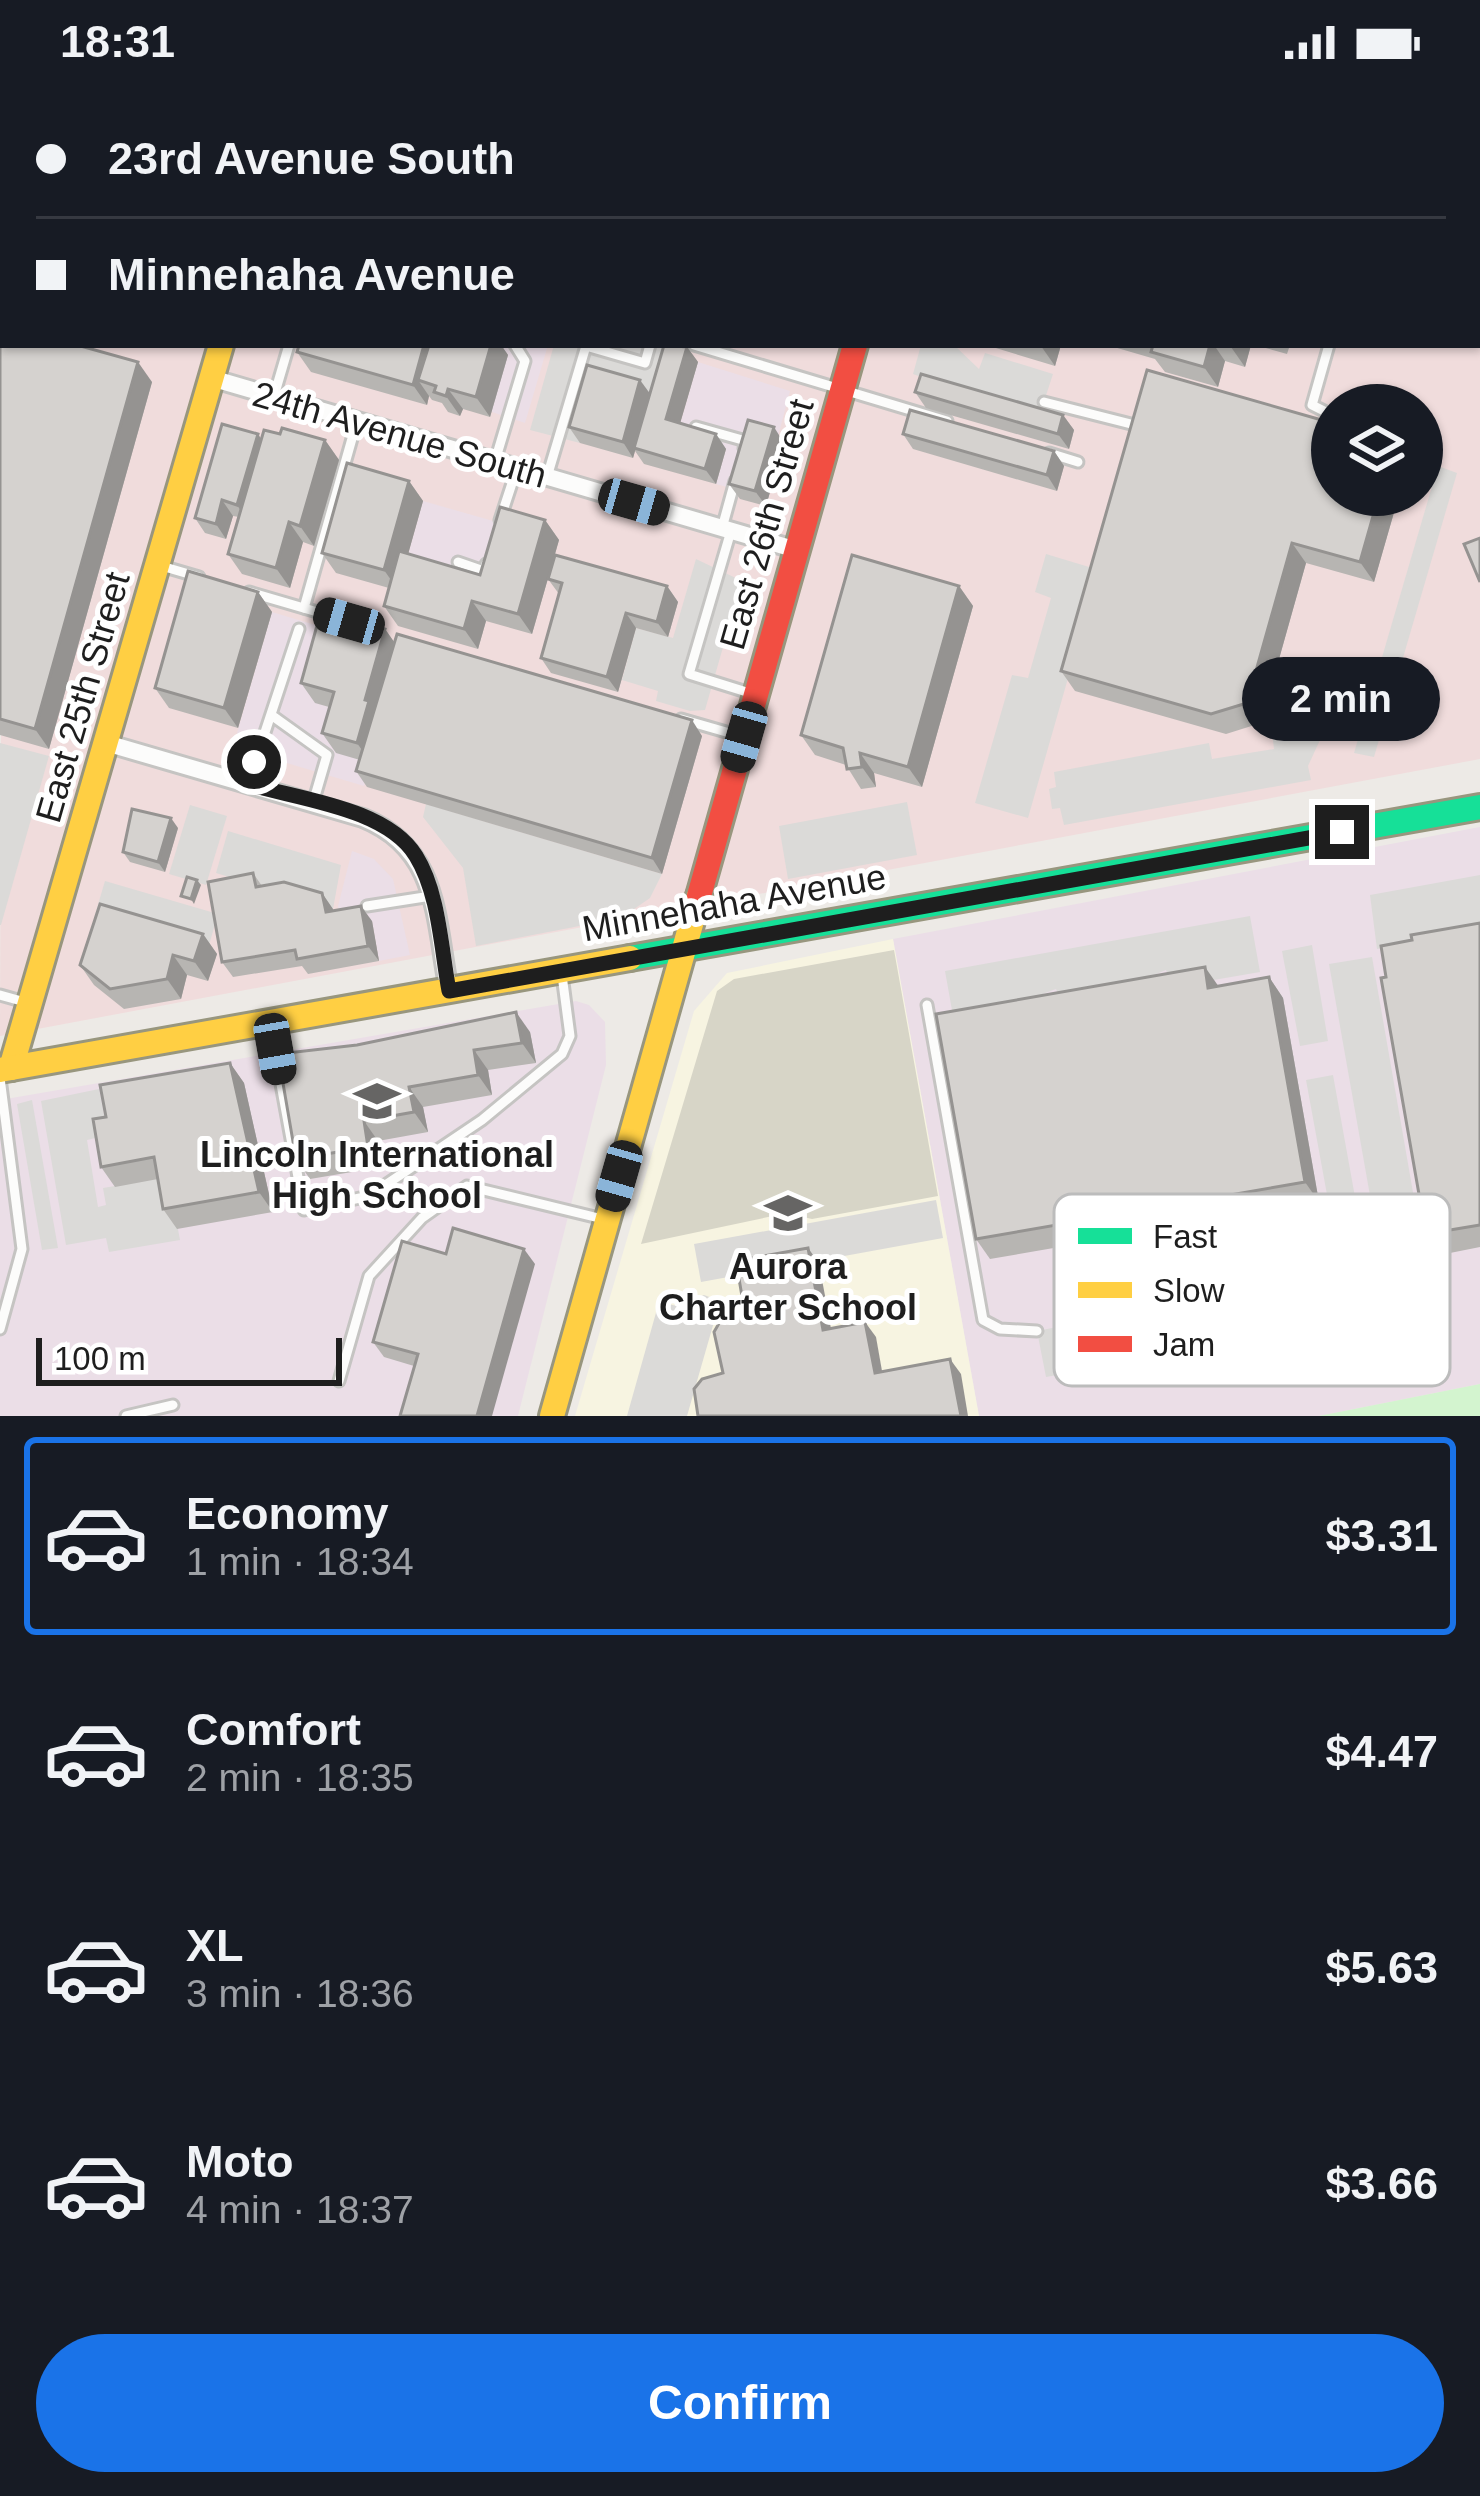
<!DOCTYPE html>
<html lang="en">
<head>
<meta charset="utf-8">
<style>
  :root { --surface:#171b24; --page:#242831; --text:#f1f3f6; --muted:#9ea1a6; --line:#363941; --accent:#1a73e8 }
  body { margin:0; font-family:Helvetica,sans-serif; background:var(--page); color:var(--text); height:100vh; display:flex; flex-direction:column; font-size:45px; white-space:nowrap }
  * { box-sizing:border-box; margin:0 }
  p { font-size:39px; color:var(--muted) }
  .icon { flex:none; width:66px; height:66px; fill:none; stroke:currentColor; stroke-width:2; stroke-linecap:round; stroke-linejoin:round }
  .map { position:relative; height:1332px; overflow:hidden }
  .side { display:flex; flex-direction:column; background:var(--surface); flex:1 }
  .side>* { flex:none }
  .hud { position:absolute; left:0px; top:0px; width:1482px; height:264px; box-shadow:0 3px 9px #0004; display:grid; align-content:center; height:264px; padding:0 36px; background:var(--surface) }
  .tools { position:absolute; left:1311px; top:300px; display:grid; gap:24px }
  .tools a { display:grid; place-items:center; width:132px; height:132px; border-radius:50%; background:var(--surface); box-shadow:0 3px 9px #0004; font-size:60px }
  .scale { position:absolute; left:36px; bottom:30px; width:306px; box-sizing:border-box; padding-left:12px; border:6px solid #1e1e1e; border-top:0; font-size:33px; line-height:42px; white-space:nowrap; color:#1e1e1e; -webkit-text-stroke:9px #fff; paint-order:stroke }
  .end { position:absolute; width:54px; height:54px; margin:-27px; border:15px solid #1e1e1e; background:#fff; box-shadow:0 0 0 6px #fff }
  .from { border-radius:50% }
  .bubble { position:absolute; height:84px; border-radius:42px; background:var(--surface); box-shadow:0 3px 9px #0004; font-size:39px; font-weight:600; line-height:84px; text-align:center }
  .car { position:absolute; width:36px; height:72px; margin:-36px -18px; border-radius:15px; box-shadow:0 0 9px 3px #0007; background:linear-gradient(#222 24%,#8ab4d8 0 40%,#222 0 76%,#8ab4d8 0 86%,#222 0) }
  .hud b { display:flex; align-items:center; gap:42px; height:114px; font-size:45px }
  .hud b+b { border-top:3px solid var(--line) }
  .hud i { width:30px; height:30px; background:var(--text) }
  ul { padding:21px 0 0; list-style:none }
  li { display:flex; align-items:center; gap:36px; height:198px; margin:0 24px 18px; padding:0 12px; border:6px solid transparent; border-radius:12px }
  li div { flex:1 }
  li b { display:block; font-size:45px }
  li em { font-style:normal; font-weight:600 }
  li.active { border-color:var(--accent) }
  li>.icon { width:108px; height:108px; stroke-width:1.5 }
  .primary-button { display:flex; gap:24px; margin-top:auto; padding:24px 36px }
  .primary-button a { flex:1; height:138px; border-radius:72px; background:var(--accent); color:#fff; font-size:48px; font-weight:600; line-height:138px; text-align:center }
  .status { display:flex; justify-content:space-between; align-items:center; height:84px; padding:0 60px; background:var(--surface); direction:ltr }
  .status svg { height:33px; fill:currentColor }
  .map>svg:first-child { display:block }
  .commercial { fill:#f0dcdc; fill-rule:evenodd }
  .industrial { fill:#ebdee7 }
  .education { fill:#f7f4e1 }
  .religious { fill:#dbdad8 }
  .construction { fill:#d7d5c7 }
  .park { fill:#d3f4cf }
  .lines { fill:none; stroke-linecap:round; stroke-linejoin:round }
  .lane-casing { stroke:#c5c4c2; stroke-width:15 }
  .street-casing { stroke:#c5c4c2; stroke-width:22 }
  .fast-casing { stroke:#98967e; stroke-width:30 }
  .slow-casing { stroke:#98967e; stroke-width:30 }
  .jam-casing { stroke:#98967e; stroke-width:30 }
  .lane { stroke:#fcfcfb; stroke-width:9 }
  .street { stroke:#fcfcfb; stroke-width:16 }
  .fast { stroke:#16e098; stroke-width:24 }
  .slow { stroke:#ffcf43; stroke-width:24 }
  .jam { stroke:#f24e42; stroke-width:24 }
  .wall { fill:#b7b5b2 }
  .shaded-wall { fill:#959391 }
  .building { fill:#d5d2cf; stroke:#959391; stroke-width:3 }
  .route { stroke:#1e1e1e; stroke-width:15 }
  .labels { text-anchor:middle; stroke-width:10; stroke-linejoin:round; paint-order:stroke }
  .street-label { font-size:36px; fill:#1e1e1e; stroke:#fff }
  .poi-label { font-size:36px; font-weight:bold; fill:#1e1e1e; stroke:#fff }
  .key { fill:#fff; stroke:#bcbcbc; stroke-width:3 }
  .key-label { font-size:33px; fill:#1e1e1e }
</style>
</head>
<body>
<div class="status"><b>18:31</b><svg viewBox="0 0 49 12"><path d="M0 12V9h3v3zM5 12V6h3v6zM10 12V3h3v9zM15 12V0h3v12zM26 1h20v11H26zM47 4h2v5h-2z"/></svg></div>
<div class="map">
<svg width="1480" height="1332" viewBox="0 0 1480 1332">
  <rect width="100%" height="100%" fill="#edeae6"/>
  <path class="commercial" d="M13 0H1480V675L0 952 3 33V261H1479V3ZM1332 321H1422V411H1332Z"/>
  <g class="industrial">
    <polygon points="483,261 548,261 525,339 492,328"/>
    <polygon points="698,278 790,307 777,356 742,407 716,400 726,365 677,351"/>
    <polygon points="423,417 514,443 494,511 404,485"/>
    <polygon points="272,528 335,547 348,628 371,679 364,702 233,663"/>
    <polygon points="1480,743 1480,1300 1319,1332 979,1332 893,855"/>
    <polygon points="352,767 374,775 393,795 410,871 379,877 372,837 341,842 338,822"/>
    <polygon points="576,917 589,921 605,938 606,981 518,1332 0,1332 0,1016"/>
  </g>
  <polygon class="education" points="893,855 979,1332 575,1332 694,927 727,889"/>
  <g class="religious">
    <polygon points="554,261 656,261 675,267 661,314 597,297 580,359 530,346"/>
    <polygon points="921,261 954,261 979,285 985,269 1053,290 1038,336 913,290"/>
    <polygon points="1438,382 1457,389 1374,673 1354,669"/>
    <polygon points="1046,470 1099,486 1028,734 975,719 1012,591 1028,594 1051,514 1035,508"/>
    <polygon points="696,475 742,497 705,626 690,627 656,617 658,607 622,596 636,544 673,554"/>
    <polygon points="1317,641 1320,656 1308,682 1311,696 1064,741 1060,724 1052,725 1049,705 1056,703 1054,688 1209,659 1212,675 1274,665 1272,649"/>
    <polygon points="0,659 49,672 1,841 0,841"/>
    <polygon points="907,718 917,771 788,795 779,742"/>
    <polygon points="426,720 662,790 650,814 621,834 476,862 463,784 423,733"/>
    <polygon points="190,721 227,732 206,801 169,790"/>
    <polygon points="228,747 341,781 333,825 216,789"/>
    <polygon points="1480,791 1480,846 1377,865 1370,811"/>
    <polygon points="105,797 218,830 207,868 94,834"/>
    <polygon points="1250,832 1260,888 1173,903 1166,886 1149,893 1151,907 1064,923 1056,905 955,943 945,887"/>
    <polygon points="1312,861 1328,957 1300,962 1282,867"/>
    <polygon points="1372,873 1422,1160 1380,1168 1329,880"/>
    <polygon points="1333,991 1377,1235 1046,1293 1037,1247 1341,1187 1306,996"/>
    <polygon points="99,1005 108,1051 87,1056 98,1123 106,1121 103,1104 168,1093 180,1156 109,1168 106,1154 66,1161 41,1017"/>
    <polygon points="32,1016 58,1164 42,1166 17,1020"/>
    <polygon points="936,1116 943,1154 701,1198 694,1160"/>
    <polygon points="704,1211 720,1217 687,1332 627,1332 659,1218 677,1222"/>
  </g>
  <polygon class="construction" points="894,866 938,1112 812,1135 787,1129 641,1160 717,907 734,895"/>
  <polygon class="park" points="1480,1300 1480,1332 1319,1332"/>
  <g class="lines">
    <g class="lane-casing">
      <g id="lane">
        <polyline points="77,3 78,0"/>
        <polyline points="193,3 194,0"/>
        <polyline points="1403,3 1404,0"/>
        <polyline points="694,261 947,337"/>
        <polyline points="1329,261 1312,321 1332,331"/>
        <polyline points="274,312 289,261"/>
        <polyline points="1044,318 1131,340"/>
        <polyline points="696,343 746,357 744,364"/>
        <polyline points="1049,369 1078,378"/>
        <polyline points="495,377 525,277 515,261"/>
        <polyline points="547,393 586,262 645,279 650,261"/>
        <polyline points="500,436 517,384"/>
        <polyline points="722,444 735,397"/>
        <polyline points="731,447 689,590 753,610"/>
        <polyline points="458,478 484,487 486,480"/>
        <polyline points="158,481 199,493"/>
        <polyline points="249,508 331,532"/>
        <polyline points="304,524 357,337"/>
        <polyline points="274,633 327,671 313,719"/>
        <polyline points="681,635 740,652"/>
        <polyline points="248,700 299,545"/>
        <polyline points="367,822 431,812"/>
        <polyline points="0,911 25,918"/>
        <polyline points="927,921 983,1236 1000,1245 1037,1247"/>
        <polyline points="270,940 304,1126 369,1112 482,1036 562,970 570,952 562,891"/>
        <polyline points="0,994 22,1165 0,1245"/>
        <polyline points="339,1297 369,1192 422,1134 467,1102 607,1136"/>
        <polyline points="126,1332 173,1321"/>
      </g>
    </g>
    <g class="street-casing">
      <g id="street">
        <polyline points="479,0 489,3"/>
        <polyline points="211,294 797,466"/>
        <path d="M106 659 363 734C440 765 435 836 449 907"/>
      </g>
    </g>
    <g class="fast-casing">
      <g id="fast">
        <polyline points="293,0 293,3"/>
        <polyline points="928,3 929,0"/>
        <polyline points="630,874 1480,723"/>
      </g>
    </g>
    <g class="slow-casing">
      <g id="slow">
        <polyline points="11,984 221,261"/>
        <polyline points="0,986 630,874"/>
        <polyline points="552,1332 699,812"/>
      </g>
    </g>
    <g class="jam-casing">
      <polyline id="jam" points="699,812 855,261"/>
    </g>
    <use href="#lane" class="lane"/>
    <use href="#street" class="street"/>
    <use href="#fast" class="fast"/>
    <use href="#slow" class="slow"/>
    <use href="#jam" class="jam"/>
  </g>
  <g class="wall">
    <polygon points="671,0 708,0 708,3 682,3"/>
    <polygon points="0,239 152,298 49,665 0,651"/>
    <polygon points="299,261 501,261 508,271 490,333 463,325 460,332 448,328 442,319 432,316 429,312 427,321 311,288 297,268"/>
    <polygon points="986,261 1061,261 1055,282"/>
    <polygon points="1107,261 1251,261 1245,283 1225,277 1218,303 1165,288 1155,275"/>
    <polygon points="1255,261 1290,261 1287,270"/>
    <polygon points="687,263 698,278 680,339 716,350 726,365 716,400 644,380 635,367 633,374 580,359 569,343 650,310"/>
    <polygon points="915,308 1063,331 1074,346 1069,365 926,324"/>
    <polygon points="280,350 325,356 339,376 314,462 303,458 290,504 242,490 228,470 239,433 233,432 226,455 205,449 195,434 262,355"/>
    <polygon points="903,350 1054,367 1064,382 1057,407 913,365"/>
    <polygon points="784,359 766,422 740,415 729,400"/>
    <polygon points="409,397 423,417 408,470 480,491 545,436 559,456 532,550 486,537 478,565 398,542 384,522 389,504 336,489 322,469"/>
    <polygon points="1332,411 1399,411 1374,498 1306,479 1261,639 1226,650 1075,607 1061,587"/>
    <polygon points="548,495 667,502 678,518 668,553 636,544 618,608 551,589 541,574 559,510"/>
    <polygon points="959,502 973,522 922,703 874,689 876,703 861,705 846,681 815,671 801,651"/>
    <polygon points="258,508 272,528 238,644 169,624 155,604"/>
    <polygon points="385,545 394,558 702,652 662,790 367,703 356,687 360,676 336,669 322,649 329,623 315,619 301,599"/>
    <polygon points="178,744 165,788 130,778 123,768"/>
    <polygon points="253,789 262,802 322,809 333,826 372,837 379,877 308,890 302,882 233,893 222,878"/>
    <polygon points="1480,839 1480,1163 1440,1171 1426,1150 1386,893 1412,856"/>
    <polygon points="203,850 217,870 208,897 187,891 181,915 124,925 94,901 80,881"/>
    <polygon points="1269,893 1283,914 1319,1118 990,1175 976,1155 1218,902"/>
    <polygon points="530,948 536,979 488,986 492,1011 423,1023 428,1048 378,1057 382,1083 310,1095 296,1075 278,970"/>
    <polygon points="230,979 244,999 273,1128 177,1145 163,1125 158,1095 115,1103 101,1083 106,1033"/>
    <polygon points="446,1170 535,1180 414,1282 384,1273 373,1258"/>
  </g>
  <g class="shaded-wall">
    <polygon points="1344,0 1364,0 1363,3 1343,3"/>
    <polygon points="1480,114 1480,183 1479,186 1479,118"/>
    <polygon points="424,261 443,261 418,296 429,312 427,321 413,301"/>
    <polygon points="491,261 501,261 508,271 490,333 476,313"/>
    <polygon points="1041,261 1061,261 1055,282 1041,262"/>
    <polygon points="1210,261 1214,261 1225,277 1218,303 1204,283"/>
    <polygon points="1231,261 1251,261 1245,283 1231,263"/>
    <polygon points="687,263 698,278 677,350 666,335"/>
    <polygon points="138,278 152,298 49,665 35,645"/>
    <polygon points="640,296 651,311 633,374 623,358"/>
    <polygon points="448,305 463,325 460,332 446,312"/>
    <polygon points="1063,331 1074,346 1069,365 1058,350"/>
    <polygon points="774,343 784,359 766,422 755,407"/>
    <polygon points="258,350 268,365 247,436 237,421"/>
    <polygon points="716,350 726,365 716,400 705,385"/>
    <polygon points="325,356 339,376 314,462 300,442"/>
    <polygon points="1054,367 1064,382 1057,407 1047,391"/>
    <polygon points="409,397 423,417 398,506 384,486"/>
    <polygon points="1379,411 1399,411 1374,498 1360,478"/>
    <polygon points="222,416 233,432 226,455 216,440"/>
    <polygon points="545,436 559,456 532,550 518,530"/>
    <polygon points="289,438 303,458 290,504 276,484"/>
    <polygon points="1292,459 1306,479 1261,639 1247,619"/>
    <polygon points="667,502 678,518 668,553 657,538"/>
    <polygon points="959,502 973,522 922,703 908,683"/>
    <polygon points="258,508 272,528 238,644 224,624"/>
    <polygon points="472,517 486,537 478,565 464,545"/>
    <polygon points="626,529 636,544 618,608 607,593"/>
    <polygon points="385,545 399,565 371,679 357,659 365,616"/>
    <polygon points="692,636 702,652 662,790 652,774"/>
    <polygon points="860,669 874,689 876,703 862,683"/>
    <polygon points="171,734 178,744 165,788 158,778"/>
    <polygon points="197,796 201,801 194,820 191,815"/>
    <polygon points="322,809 333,825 337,843 326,828"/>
    <polygon points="361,822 372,837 379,877 368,862"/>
    <polygon points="203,850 217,870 208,897 194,877"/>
    <polygon points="173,871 187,891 181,915 167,895"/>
    <polygon points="1205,883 1219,903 1208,904"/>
    <polygon points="1269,893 1283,914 1319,1118 1305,1098"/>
    <polygon points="516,928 530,948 536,979 522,959"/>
    <polygon points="474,966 488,986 492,1011 478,991"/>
    <polygon points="230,979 244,999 273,1128 259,1108"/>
    <polygon points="409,1003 423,1023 428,1048 414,1028"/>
    <polygon points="364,1037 378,1057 382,1083 368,1063"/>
    <polygon points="808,1164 819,1179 834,1261 823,1246"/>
    <polygon points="524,1165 535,1180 492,1332 477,1332"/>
    <polygon points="865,1238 876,1253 885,1304 875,1289"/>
    <polygon points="950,1275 961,1290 968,1332 961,1332"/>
  </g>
  <g class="building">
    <polygon points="317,0 359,0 369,3 317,3"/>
    <polygon points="727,0 862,0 861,3 726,3"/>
    <polygon points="1030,0 1222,0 1221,3 1029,3"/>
    <polygon points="1227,0 1344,0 1343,3 1226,3"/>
    <polygon points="1417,0 1480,0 1480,4 1479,7 1479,3 1416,3"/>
    <polygon points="1479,68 1480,68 1479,118"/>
    <polygon points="0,239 3,240 3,261 77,261 138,278 35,645 0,635"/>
    <polygon points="299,261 424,261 413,301 297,268"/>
    <polygon points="429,261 491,261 476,313 448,305 446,312 434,308 436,302 418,296"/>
    <polygon points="664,261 687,263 666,335 716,350 705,385 634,364"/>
    <polygon points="1153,261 1210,261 1204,283 1151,268"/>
    <polygon points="587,281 640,296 623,358 569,343"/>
    <polygon points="1147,286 1332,339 1332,411 1379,411 1360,478 1292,459 1247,619 1211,630 1061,587"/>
    <polygon points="921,290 1063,331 1058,350 915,308"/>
    <polygon points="910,326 1054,367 1047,391 903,350"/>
    <polygon points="748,336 774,343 755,407 729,400"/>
    <polygon points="222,340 258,350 237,421 222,416 216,440 195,434"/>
    <polygon points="282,344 325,356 300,442 289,438 276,484 228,470 264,346 280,350"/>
    <polygon points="347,379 409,397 384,486 322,469"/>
    <polygon points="500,423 545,436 518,530 472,517 464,545 384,522 399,467 480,491"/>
    <polygon points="1480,454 1480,498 1464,460"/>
    <polygon points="555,471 667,502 657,538 626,529 607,593 541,574 562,499 548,495"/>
    <polygon points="852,471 959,502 908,683 860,669 862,683 847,685 843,664 801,651"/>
    <polygon points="188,487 258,508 224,624 155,604"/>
    <polygon points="321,527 385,545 365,616 369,617 357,659 322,649 334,608 301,599"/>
    <polygon points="397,550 692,636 652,774 356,687"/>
    <polygon points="132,725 171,734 158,778 123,768"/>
    <polygon points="253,789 256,803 284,798 322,809 326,828 361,822 368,862 297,875 295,866 222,878 208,798"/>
    <polygon points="187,793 197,796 191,815 181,812"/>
    <polygon points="100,820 203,850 194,877 173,871 167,895 110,905 80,881"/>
    <polygon points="1480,839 1480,1141 1426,1150 1381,894 1386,893 1381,862 1412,856 1411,851"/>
    <polygon points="1205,883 1208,904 1269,893 1305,1098 976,1155 936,930"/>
    <polygon points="516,928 522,959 474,966 478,991 409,1003 414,1028 364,1037 368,1063 296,1075 278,970 357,961"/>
    <polygon points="230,979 259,1108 163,1125 154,1073 101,1083 93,1035 106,1033 100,1001"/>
    <polygon points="453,1144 524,1165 477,1332 400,1332 418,1270 373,1258 402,1157 446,1170"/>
    <polygon points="808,1164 823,1246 865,1238 875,1289 950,1275 961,1332 698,1332 694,1305 702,1295 723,1289 714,1248 722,1234 745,1230 736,1177"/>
  </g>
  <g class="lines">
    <path class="route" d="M254 678 248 700C298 715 387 724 416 772 439 809 441 864 449 907L1342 748"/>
  </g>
  <defs>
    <g id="school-bare" transform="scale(3.6)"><path d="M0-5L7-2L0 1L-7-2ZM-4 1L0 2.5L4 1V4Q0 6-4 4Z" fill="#666564" stroke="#fff" stroke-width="2.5" paint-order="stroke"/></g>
  </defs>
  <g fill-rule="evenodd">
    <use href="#school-bare" x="377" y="1017"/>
    <use href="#school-bare" x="788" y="1129"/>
  </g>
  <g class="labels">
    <g class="street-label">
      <text transform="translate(400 350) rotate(16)" y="13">24th Avenue South</text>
      <text transform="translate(766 440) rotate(-74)" y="13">East 26th Street</text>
      <text transform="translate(82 613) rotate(-74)" y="13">East 25th Street</text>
      <text transform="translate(734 818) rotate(-10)" y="13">Minnehaha Avenue</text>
    </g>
    <g class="poi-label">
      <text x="377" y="1083">Lincoln International<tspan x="377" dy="41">High School</tspan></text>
      <text x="788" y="1195">Aurora<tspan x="788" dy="41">Charter School</tspan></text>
    </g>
  </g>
  <rect x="1054" y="1110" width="396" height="192" rx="18" class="key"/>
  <rect x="1078" y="1144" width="54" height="16" fill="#16e098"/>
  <rect x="1078" y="1198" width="54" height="16" fill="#ffcf43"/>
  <rect x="1078" y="1252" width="54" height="16" fill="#f24e42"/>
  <g class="key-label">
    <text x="1153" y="1164">Fast</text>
    <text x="1153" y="1218">Slow</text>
    <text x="1153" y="1272">Jam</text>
  </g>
</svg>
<div class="tools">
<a><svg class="icon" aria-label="layers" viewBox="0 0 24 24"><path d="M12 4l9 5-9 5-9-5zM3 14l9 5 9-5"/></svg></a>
</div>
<div class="scale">100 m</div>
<i class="end from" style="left:254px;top:678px"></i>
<i class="end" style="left:1342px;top:748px"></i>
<div class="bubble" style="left:1242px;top:573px;width:198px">2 min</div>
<i class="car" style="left:634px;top:418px;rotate:106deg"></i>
<i class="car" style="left:349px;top:537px;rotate:286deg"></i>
<i class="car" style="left:744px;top:653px;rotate:196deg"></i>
<i class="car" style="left:275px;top:965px;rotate:170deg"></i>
<i class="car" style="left:619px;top:1092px;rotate:196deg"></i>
<div class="hud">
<b><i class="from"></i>23rd Avenue South</b>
<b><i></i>Minnehaha Avenue</b>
</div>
</div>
<section class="side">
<ul>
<li class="active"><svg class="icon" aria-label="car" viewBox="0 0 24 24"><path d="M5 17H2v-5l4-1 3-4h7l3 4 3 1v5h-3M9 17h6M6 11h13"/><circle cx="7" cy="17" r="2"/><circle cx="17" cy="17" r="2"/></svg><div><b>Economy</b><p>1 min · 18:34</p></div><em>$3.31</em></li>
<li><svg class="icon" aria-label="car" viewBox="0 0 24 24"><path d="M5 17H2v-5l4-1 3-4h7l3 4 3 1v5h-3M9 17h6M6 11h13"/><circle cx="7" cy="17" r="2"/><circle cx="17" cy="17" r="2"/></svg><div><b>Comfort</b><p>2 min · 18:35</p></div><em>$4.47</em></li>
<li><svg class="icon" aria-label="car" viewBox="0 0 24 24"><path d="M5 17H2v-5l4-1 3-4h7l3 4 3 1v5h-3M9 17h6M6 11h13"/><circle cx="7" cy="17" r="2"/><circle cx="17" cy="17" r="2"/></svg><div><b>XL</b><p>3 min · 18:36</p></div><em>$5.63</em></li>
<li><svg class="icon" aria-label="car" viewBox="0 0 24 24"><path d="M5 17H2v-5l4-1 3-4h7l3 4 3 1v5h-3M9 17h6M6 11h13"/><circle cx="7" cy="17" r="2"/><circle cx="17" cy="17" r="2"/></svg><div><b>Moto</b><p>4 min · 18:37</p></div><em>$3.66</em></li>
</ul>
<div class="primary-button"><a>Confirm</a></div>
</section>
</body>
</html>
